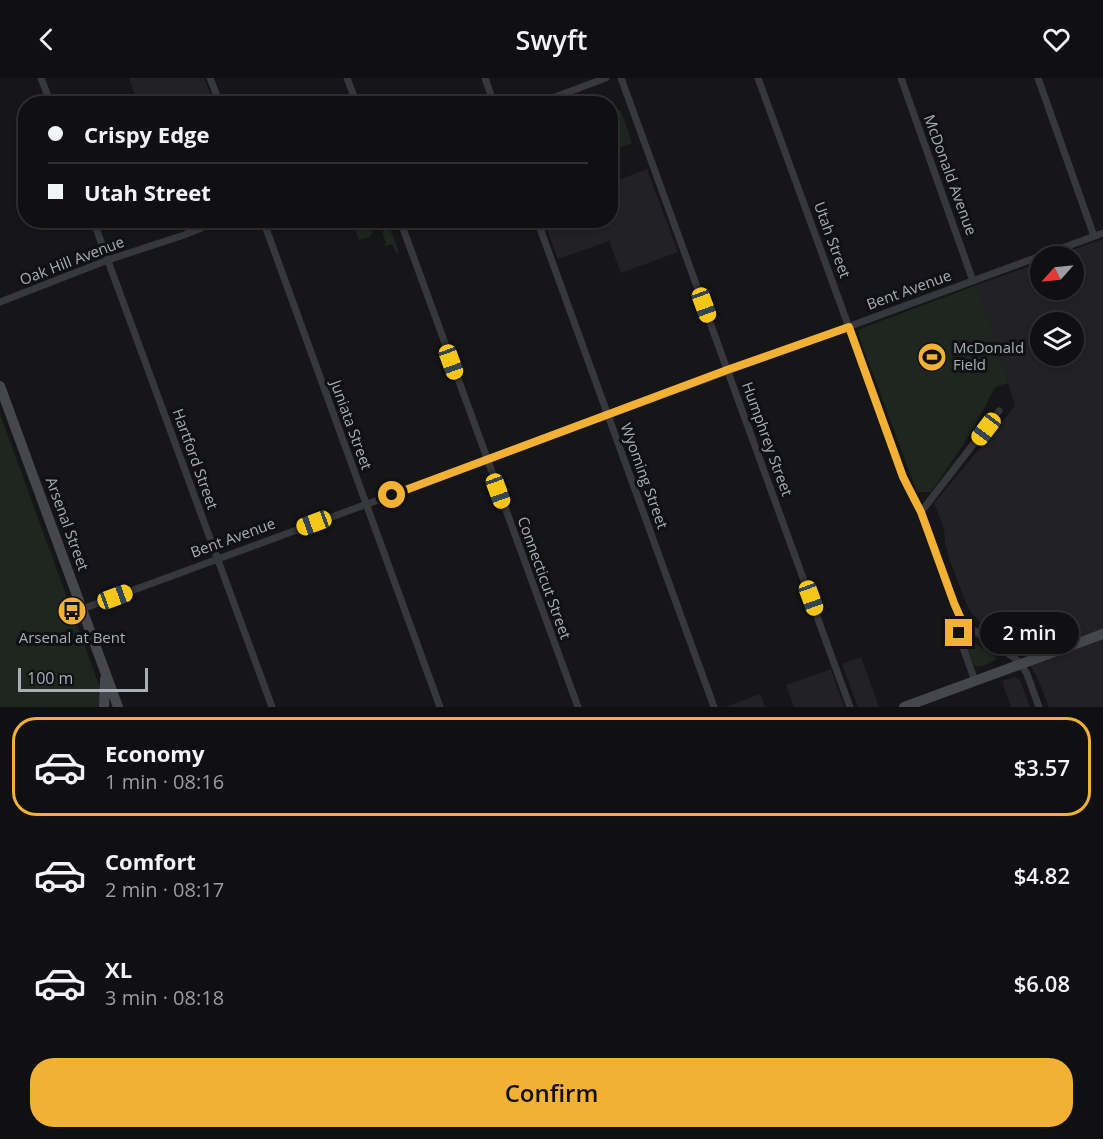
<!DOCTYPE html>
<html lang="en">
<head>
<meta charset="utf-8">
<style>
  :root { --surface:#101012; --page:#1e1e20; --text:#f1f3f6; --muted:#9c9d9f; --line:#303032; --accent:#f2b134 }
  body { margin:0; font-family:"Open Sans",sans-serif; background:var(--page); color:var(--text); height:100vh; display:flex; flex-direction:column; font-size:22px; white-space:nowrap }
  * { box-sizing:border-box; margin:0 }
  p { font-size:20px; color:var(--muted) }
  .icon { flex:none; width:33px; height:33px; fill:none; stroke:currentColor; stroke-width:2; stroke-linecap:round; stroke-linejoin:round }
  .map { position:relative; height:629px; overflow:hidden }
  .side { display:flex; flex-direction:column; background:var(--surface); flex:1 }
  .side>* { flex:none }
  .hud { position:absolute; left:18px; top:18px; width:600px; height:132px; border-radius:24px; box-shadow:0 3px 9px #0003,0 0 0 2px var(--line); display:grid; align-content:center; height:132px; padding:0 30px; background:var(--surface) }
  .needle { width:39px; rotate:243deg }
  .tools { position:absolute; left:1030px; top:168px; display:grid; gap:12px }
  .tools a { display:grid; place-items:center; width:54px; height:54px; border-radius:50%; background:var(--surface); box-shadow:0 3px 9px #0003,0 0 0 2px var(--line); font-size:30px }
  .scale { position:absolute; left:18px; bottom:15px; width:130px; box-sizing:border-box; padding-left:6px; border:3px solid #a8adb8; border-top:0; font-size:16px; line-height:21px; white-space:nowrap; color:#a8adb8; -webkit-text-stroke:4px #111113; paint-order:stroke }
  .end { position:absolute; width:27px; height:27px; margin:-14px; border:8px solid #f2b134; background:#111; box-shadow:0 0 0 3px #111 }
  .from { border-radius:50% }
  .bubble { position:absolute; height:42px; border-radius:21px; background:var(--surface); box-shadow:0 3px 9px #0003,0 0 0 2px var(--line); font-size:20px; font-weight:600; line-height:42px; text-align:center }
  .car { position:absolute; width:18px; height:36px; margin:-18px -9px; border-radius:8px; box-shadow:0 0 4px 2px #0007; background:linear-gradient(#f5c518 24%,#345 0 40%,#f5c518 0 76%,#345 0 86%,#f5c518 0) }
  .hud b { display:flex; align-items:center; gap:21px; height:57px; font-size:22px }
  .hud b+b { border-top:2px solid var(--line) }
  .hud i { width:15px; height:15px; background:var(--text) }
  ul { padding:10px 0 0; list-style:none }
  li { display:flex; align-items:center; gap:18px; height:99px; margin:0 12px 9px; padding:0 18px; border:3px solid transparent; border-radius:24px }
  li div { flex:1 }
  li b { display:block; font-size:22px }
  li em { font-style:normal; font-weight:600 }
  li.active { border-color:var(--accent) }
  li>.icon { width:54px; height:54px; stroke-width:1.5 }
  .action { display:flex; gap:12px; margin-top:auto; padding:12px 30px }
  .action a { flex:1; height:69px; border-radius:24px; background:var(--accent); color:#111; font-size:24px; font-weight:600; line-height:69px; text-align:center }
  header { display:flex; justify-content:space-between; align-items:center; height:78px; padding:0 30px; background:var(--surface); font-size:27px; font-weight:600 }
  .map>svg:first-child { display:block }
  .built { fill:#222225; fill-rule:evenodd }
  .green { fill:#1e261f }
  .lines { fill:none; stroke-linecap:round; stroke-linejoin:round }
  .street { stroke:#37383d; stroke-width:7 }
  .secondary { stroke:#45474d; stroke-width:10 }
  .route { stroke:#f2b134; stroke-width:8 }
  .labels { text-anchor:middle; stroke-width:6; stroke-linejoin:round; paint-order:stroke }
  .street-label { font-size:15px; fill:#a8adb8; stroke:#111113 }
  .poi-label { font-size:15px; fill:#a8adb8; stroke:#111113; text-anchor:start }
</style>
</head>
<body>
<header><svg class="icon" aria-label="back" viewBox="0 0 24 24"><path d="M15 5l-7 7 7 7"/></svg>Swyft<svg class="icon" aria-label="heart" viewBox="0 0 24 24"><path d="M12 20l-8-8c-3-5 5-10 8-4 3-6 11-1 8 4z"/></svg></header>
<div class="map">
<svg width="1103" height="629" viewBox="0 0 1103 629">
  <rect width="100%" height="100%" fill="#161618"/>
  <g class="built">
    <polygon points="129,0 204,0 214,25 138,25"/>
    <polygon points="647,91 678,174 621,195 609,163 558,181 544,144 549,142 610,142 611,105"/>
    <path d="M1103 161V629H1049L1037 599 1024 576 983 547 970 533 966 525 950 483 945 466 944 450 934 425 1015 328 977 207 1041 184V212H1074V178H1055ZM1041 244H1074V278H1041Z"/>
    <polygon points="861,579 879,629 858,629 842,586"/>
    <polygon points="831,591 844,629 794,629 786,607"/>
    <polygon points="1015,599 1020,602 1030,629 1011,629 1002,603"/>
    <polygon points="760,616 765,629 725,629"/>
  </g>
  <g class="green">
    <polygon points="619,32 621,33 632,65 615,72 611,59 611,35"/>
    <polygon points="372,143 375,149 371,152 373,156 370,157 370,159 359,162 354,148"/>
    <polygon points="374,143 387,143 399,174 396,175 393,166 385,168 385,166 386,165 382,154 384,152 382,148 377,148"/>
    <polygon points="977,207 1008,305 995,309 973,352 931,414 917,414 859,258 859,253 862,250"/>
    <polygon points="0,336 107,629 0,629"/>
    <path d="M967 562H970L997 580C992 585 980 590 974 588L965 567Z"/>
  </g>
  <g class="lines">
    <g class="street">
      <polyline points="41,0 51,26"/>
      <polyline points="210,0 220,26"/>
      <polyline points="347,0 357,26"/>
      <polyline points="485,0 494,26"/>
      <polyline points="621,0 850,629"/>
      <polyline points="758,0 901,392 907,408 921,434 957,534 969,549 1012,578 1021,586 1027,596 1039,629"/>
      <polyline points="901,0 973,203"/>
      <polyline points="1038,0 1094,158"/>
      <polyline points="536,26 606,0"/>
      <polyline points="93,142 272,629"/>
      <polyline points="263,142 440,629"/>
      <polyline points="400,142 578,629"/>
      <polyline points="537,142 714,629"/>
      <polyline points="0,224 108,182 184,157 221,142"/>
      <polyline points="921,434 999,333"/>
      <polyline points="82,531 1103,155"/>
      <polyline points="961,541 959,555 960,561 975,603"/>
    </g>
    <g class="secondary">
      <polyline points="0,308 118,629"/>
      <polyline points="104,629 105,601"/>
      <polyline points="904,629 1103,556"/>
    </g>
  </g>
  <g class="lines">
    <polyline class="route" points="392,417 727,292 849,249 903,399 921,434 954,525 961,541 959,555"/>
  </g>
  <defs>
    <g id="stadium-disc" transform="scale(1.5)"><circle r="9.5" fill="#f2b134" stroke="#111113"/><path d="M0-5a6.5 5 0 1 0 0 10a6.5 5 0 1 0 0-10ZM-3.5-1.8h7v3.6h-7Z" fill="#111"/></g>
    <g id="bus-disc" transform="scale(1.5)"><circle r="9.5" fill="#f2b134" stroke="#111113"/><path d="M-5-6H5V4H4V6H2V4H-2V6H-4V4H-5ZM-3.5-4V0h7V-4ZM-3.5 1.2v1.5H-2V1.2ZM2 1.2v1.5H3.5V1.2Z" fill="#111"/></g>
  </defs>
  <g fill-rule="evenodd">
    <use href="#stadium-disc" x="932" y="279"/>
    <use href="#bus-disc" x="72" y="533"/>
  </g>
  <g class="labels">
    <g class="street-label">
      <text transform="translate(950 97) rotate(70)" y="5">McDonald Avenue</text>
      <text transform="translate(832 162) rotate(70)" y="5">Utah Street</text>
      <text transform="translate(72 183) rotate(-21)" y="5">Oak Hill Avenue</text>
      <text transform="translate(909 212) rotate(-20)" y="5">Bent Avenue</text>
      <text transform="translate(351 347) rotate(70)" y="5">Juniata Street</text>
      <text transform="translate(767 361) rotate(70)" y="5">Humphrey Street</text>
      <text transform="translate(195 381) rotate(70)" y="5">Hartford Street</text>
      <text transform="translate(644 398) rotate(70)" y="5">Wyoming Street</text>
      <text transform="translate(67 446) rotate(70)" y="5">Arsenal Street</text>
      <text transform="translate(233 460) rotate(-20)" y="5">Bent Avenue</text>
      <text transform="translate(544 500) rotate(70)" y="5">Connecticut Street</text>
    </g>
    <g class="poi-label">
      <text x="953" y="275">McDonald<tspan x="953" dy="17">Field</tspan></text>
      <text x="72" y="565" text-anchor="middle">Arsenal at Bent</text>
    </g>
  </g>
</svg>
<div class="tools">
<a><svg class="needle" viewBox="-14 -14 28 28"><path d="M0-13l5 13h-10z" fill="#e53935"/><path d="M0 13l5-13h-10z" fill="#9c9d9f"/></svg></a>
<a><svg class="icon" aria-label="layers" viewBox="0 0 24 24"><path d="M12 4l9 5-9 5-9-5zM3 14l9 5 9-5"/></svg></a>
</div>
<div class="scale">100 m</div>
<i class="end from" style="left:392px;top:417px"></i>
<i class="end" style="left:959px;top:555px"></i>
<div class="bubble" style="left:980px;top:534px;width:99px">2 min</div>
<i class="car" style="left:704px;top:227px;rotate:160deg"></i>
<i class="car" style="left:451px;top:284px;rotate:160deg"></i>
<i class="car" style="left:986px;top:351px;rotate:217deg"></i>
<i class="car" style="left:498px;top:413px;rotate:160deg"></i>
<i class="car" style="left:314px;top:445px;rotate:250deg"></i>
<i class="car" style="left:115px;top:519px;rotate:70deg"></i>
<i class="car" style="left:811px;top:520px;rotate:160deg"></i>
<div class="hud">
<b><i class="from"></i>Crispy Edge</b>
<b><i></i>Utah Street</b>
</div>
</div>
<section class="side">
<ul>
<li class="active"><svg class="icon" aria-label="car" viewBox="0 0 24 24"><path d="M5 17H2v-5l4-1 3-4h7l3 4 3 1v5h-3M9 17h6M6 11h13"/><circle cx="7" cy="17" r="2"/><circle cx="17" cy="17" r="2"/></svg><div><b>Economy</b><p>1 min · 08:16</p></div><em>$3.57</em></li>
<li><svg class="icon" aria-label="car" viewBox="0 0 24 24"><path d="M5 17H2v-5l4-1 3-4h7l3 4 3 1v5h-3M9 17h6M6 11h13"/><circle cx="7" cy="17" r="2"/><circle cx="17" cy="17" r="2"/></svg><div><b>Comfort</b><p>2 min · 08:17</p></div><em>$4.82</em></li>
<li><svg class="icon" aria-label="car" viewBox="0 0 24 24"><path d="M5 17H2v-5l4-1 3-4h7l3 4 3 1v5h-3M9 17h6M6 11h13"/><circle cx="7" cy="17" r="2"/><circle cx="17" cy="17" r="2"/></svg><div><b>XL</b><p>3 min · 08:18</p></div><em>$6.08</em></li>
</ul>
<div class="action"><a>Confirm</a></div>
</section>
</body>
</html>
